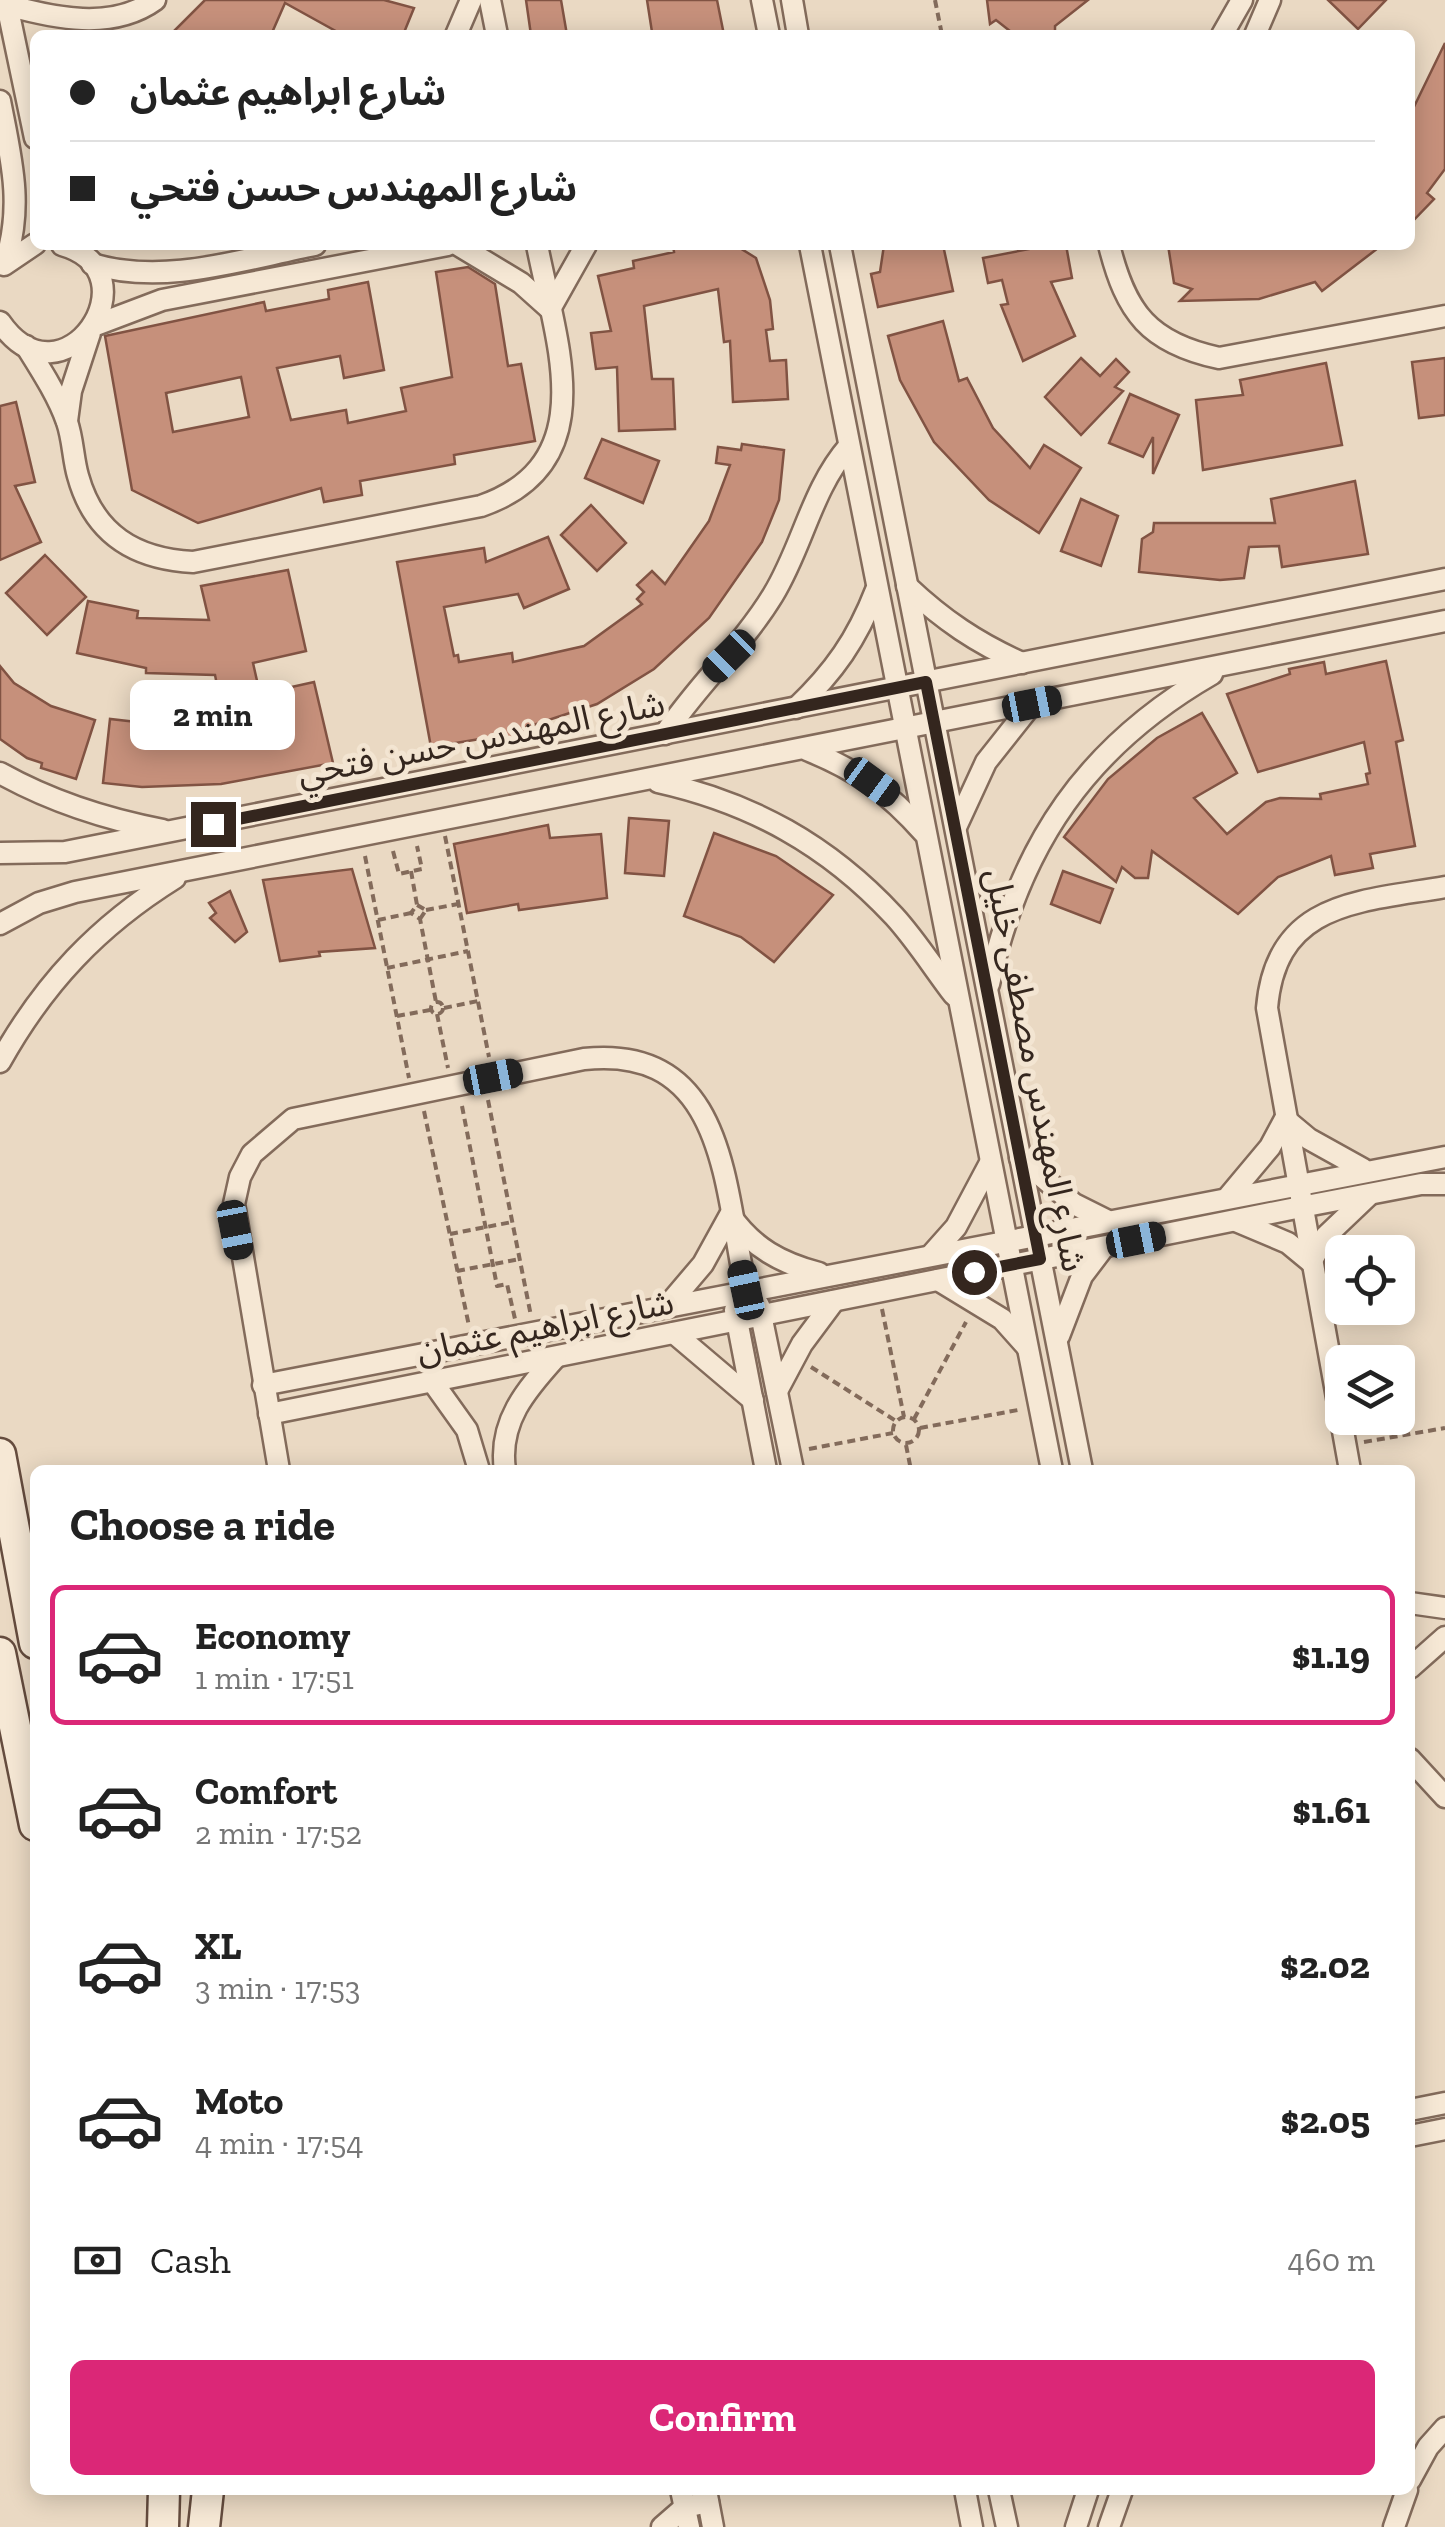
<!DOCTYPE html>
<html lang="en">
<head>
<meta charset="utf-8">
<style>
  :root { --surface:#fff; --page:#f6f6f6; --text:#222; --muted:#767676; --line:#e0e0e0; --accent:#db2777 }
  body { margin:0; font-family:"Zilla Slab","Noto Sans Arabic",serif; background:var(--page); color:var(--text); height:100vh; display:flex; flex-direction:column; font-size:38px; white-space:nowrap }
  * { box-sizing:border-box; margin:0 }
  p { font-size:32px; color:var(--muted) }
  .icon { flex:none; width:55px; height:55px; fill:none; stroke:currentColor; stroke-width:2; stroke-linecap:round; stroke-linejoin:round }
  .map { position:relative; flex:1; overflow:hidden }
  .sheet { position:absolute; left:30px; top:1465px; width:1385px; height:1030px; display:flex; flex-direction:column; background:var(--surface); border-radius:15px; box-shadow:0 5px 25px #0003 }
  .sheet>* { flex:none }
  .banner { position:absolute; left:30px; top:30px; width:1385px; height:220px; border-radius:15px; box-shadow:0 5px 25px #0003; display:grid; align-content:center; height:220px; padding:0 40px; background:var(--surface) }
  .buttons { position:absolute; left:1325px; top:1235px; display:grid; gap:20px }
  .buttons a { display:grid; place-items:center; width:90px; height:90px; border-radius:15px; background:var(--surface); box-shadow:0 5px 25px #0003; font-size:50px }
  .end { position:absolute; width:45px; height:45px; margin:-22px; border:12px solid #34261e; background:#fff; box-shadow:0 0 0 5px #fff }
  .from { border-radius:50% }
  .bubble { position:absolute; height:70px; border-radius:15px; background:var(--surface); box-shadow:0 5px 25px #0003; font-size:32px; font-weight:800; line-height:70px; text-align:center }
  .car { position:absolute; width:30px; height:60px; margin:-30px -15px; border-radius:12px; box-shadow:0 0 8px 2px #0007; background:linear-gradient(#222 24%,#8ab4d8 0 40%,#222 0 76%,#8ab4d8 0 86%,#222 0) }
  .banner b { display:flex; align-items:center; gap:35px; height:95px; font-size:38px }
  .banner b+b { border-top:2px solid var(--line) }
  .banner i { width:25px; height:25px; background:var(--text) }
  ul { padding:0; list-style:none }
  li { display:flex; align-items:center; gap:30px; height:140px; margin:0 20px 15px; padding:0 20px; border:5px solid transparent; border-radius:15px }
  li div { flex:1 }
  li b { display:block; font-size:38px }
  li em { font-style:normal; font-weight:800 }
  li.on { border-color:var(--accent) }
  li>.icon { width:90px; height:90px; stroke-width:1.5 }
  h2 { padding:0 40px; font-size:45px; line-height:120px }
  .pay { display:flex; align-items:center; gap:25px; height:110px; padding:0 40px; font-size:38px }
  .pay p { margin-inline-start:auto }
  .primary-button { display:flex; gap:20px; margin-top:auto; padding:20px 40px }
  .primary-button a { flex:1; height:115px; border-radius:15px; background:var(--accent); color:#fff; font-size:40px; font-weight:800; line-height:115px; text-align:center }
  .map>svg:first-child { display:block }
  .building { fill:#c6907b; stroke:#815343; stroke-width:2.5; fill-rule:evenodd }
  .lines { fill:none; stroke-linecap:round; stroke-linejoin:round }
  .street-casing { stroke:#836b5b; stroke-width:25 }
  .secondary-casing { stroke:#654c3e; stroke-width:35 }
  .path { stroke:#836b5b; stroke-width:4; stroke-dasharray:8 5; stroke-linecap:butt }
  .street { stroke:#f6e8d5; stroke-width:20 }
  .secondary { stroke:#f6e8d5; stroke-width:30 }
  .route { stroke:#34261e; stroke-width:12 }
  .labels { text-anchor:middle; stroke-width:10; stroke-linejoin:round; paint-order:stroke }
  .street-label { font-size:35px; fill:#34261e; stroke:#f3e5d2 }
</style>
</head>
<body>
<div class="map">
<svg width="1445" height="2527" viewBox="0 0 1445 2527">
  <rect width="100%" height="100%" fill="#ead9c3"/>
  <g class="building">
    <polygon points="205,0 384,0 414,8 403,35 343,35 285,3 271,35 170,35"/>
    <polygon points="526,0 561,0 567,35 531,35"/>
    <polygon points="647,0 717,0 724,35 652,32"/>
    <polygon points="987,0 1088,0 1055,26 1055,34 1023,35 1015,35 996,20 990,24"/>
    <polygon points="1328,0 1386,0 1358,29"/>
    <polygon points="1445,43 1445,169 1427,193 1434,199 1410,224 1410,115"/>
    <polygon points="673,245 735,245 756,258 770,300 773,329 766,330 770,361 786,360 788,399 733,402 730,341 724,342 718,289 644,306 652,379 673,379 675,429 619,431 617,367 596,369 594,355 591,333 611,331 598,276 634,268 633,261 674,252"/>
    <polygon points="884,245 943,245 953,291 878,307 871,274 880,272"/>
    <polygon points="1050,245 1066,245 1072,278 1051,282 1075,336 1023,361 1001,305 1008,304 1002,280 988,283 983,258"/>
    <polygon points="1168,245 1382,245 1322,291 1315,282 1259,299 1180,301 1192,289 1174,283"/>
    <path d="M468 267 495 284 508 366 521 364 535 441 454 455 455 464 360 481 362 495 324 502 321 488 198 523 132 490 105 336 264 302 266 311 329 299 328 290 368 282 384 370 344 378 340 356 277 368 291 420 346 410 348 423 406 411 401 388 452 377 436 272ZM241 377 249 417 173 432 166 393Z"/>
    <polygon points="943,321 959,381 967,378 993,428 1030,468 1044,445 1081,468 1039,533 989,500 934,442 900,380 888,336"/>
    <polygon points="1081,358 1100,376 1116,359 1129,372 1115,387 1123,391 1081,435 1045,397"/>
    <polygon points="1445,358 1445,415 1419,418 1412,362"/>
    <polygon points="1326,363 1342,445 1203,470 1196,400 1243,395 1240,380"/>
    <polygon points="1130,394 1179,415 1153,474 1153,437 1143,457 1109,443"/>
    <polygon points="16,402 35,482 15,486 41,542 0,560 0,406"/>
    <polygon points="602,439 659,461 643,503 585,478"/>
    <polygon points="742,444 784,450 779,500 762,542 709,618 654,669 597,704 524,728 526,734 514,736 515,740 486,738 431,747 397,562 484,548 486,562 548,537 569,589 524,608 518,594 444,607 454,656 458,655 459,662 512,653 513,662 584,646 642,604 637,599 644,592 637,585 652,571 665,584 709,521 730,465 716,463 718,447 741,450"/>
    <polygon points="1355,481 1368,554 1282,567 1279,546 1249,547 1244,578 1220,580 1139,572 1142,539 1153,532 1154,523 1275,523 1271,499"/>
    <polygon points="1081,499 1118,516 1101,566 1061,551"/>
    <polygon points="591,505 626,543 597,571 561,535"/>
    <polygon points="45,555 86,597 47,635 6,593"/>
    <polygon points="288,570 306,651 253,663 260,694 314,682 333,763 221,784 142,787 103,783 110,719 155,724 154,734 226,730 215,675 146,673 146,668 77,653 88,601 138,611 137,618 209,620 201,586"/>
    <polygon points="1386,661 1403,740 1396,742 1415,846 1370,854 1373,868 1335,875 1331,856 1278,877 1238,914 1152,851 1148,878 1135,878 1122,867 1116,882 1064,837 1108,779 1157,738 1202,713 1237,773 1194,798 1227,834 1266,802 1280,798 1321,799 1320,794 1368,784 1366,774 1370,773 1364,742 1258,772 1227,694 1290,674 1289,669 1324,662 1326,674"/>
    <polygon points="0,666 14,683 51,706 95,720 76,779 41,768 42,763 27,758 0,739"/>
    <polygon points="629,818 669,821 664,876 625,873"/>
    <polygon points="548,825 550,838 601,834 607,898 519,910 518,904 467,913 454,844"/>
    <polygon points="714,833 776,856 833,895 774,962 741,937 684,916"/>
    <polygon points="352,869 375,948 319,952 320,956 280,961 263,880"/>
    <polygon points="1063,871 1113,889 1100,923 1051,904"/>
    <polygon points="230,891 247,932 235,942 210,918 216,913 209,903"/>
  </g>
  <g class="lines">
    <g class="street-casing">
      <g id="street">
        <polyline points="6,0 35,138"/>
        <polyline points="490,0 497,35"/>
        <polyline points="762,0 769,35"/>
        <polyline points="792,0 798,35"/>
        <path d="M7 5C54 18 112 31 155 0"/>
        <polyline points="456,35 471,0"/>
        <polyline points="1222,35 1242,0"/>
        <polyline points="1255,35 1270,0"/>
        <path d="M0 101C11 158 24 206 5 263"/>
        <polyline points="458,245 521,283 550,309 586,245"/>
        <polyline points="810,245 1052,1470"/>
        <polyline points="840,245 1082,1470"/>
        <path d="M1109 245C1126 313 1149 343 1219 358L1445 316"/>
        <path d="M92 264C164 286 243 259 315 245"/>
        <polyline points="4,265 35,244"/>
        <path d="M0 322C63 413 158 272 62 245"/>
        <polyline points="96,325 162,300 448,245"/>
        <path d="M26 346C41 370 58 396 67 422 73 439 73 459 78 476 94 534 135 559 193 562L481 506C604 463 556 343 537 245"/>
        <polyline points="67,421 71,391 90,333"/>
        <path d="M907 586C943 620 977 643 1022 663"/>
        <path d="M796 708C834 672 857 639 876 590"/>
        <path d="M665 734C697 685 742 646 773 595 803 546 811 490 849 446"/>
        <path d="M807 750C857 770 889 793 924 833"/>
        <path d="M0 773C52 802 105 819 163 830"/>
        <path d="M658 782C752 803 828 845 894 916 916 940 934 969 954 995"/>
        <polyline points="956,827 986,762 1032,704"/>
        <polyline points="0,853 65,852 1445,579"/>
        <polyline points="0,924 39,903 75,892 1445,621"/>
        <path d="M989 984C1020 844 1087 746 1212 674"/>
        <path d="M0 1062C44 983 98 926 175 878"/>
        <polyline points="1020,1158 1074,1204 1106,1220"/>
        <polyline points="1229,1196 1270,1147 1285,1119 1309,1139 1363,1169"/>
        <polyline points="1236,1221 1288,1243 1311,1262 1326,1236 1368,1196"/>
        <polyline points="932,1254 956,1227 990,1163"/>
        <polyline points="938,1280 1002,1319 1027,1347"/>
        <path d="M669 1304 703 1264 730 1215C753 1248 781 1263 819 1273"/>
        <polyline points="759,1305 793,1470"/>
        <polyline points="735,1310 766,1470"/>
        <polyline points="674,1333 753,1400"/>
        <polyline points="1059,1336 1082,1276 1104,1247"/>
        <polyline points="432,1381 467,1430 479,1470"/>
        <polyline points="263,1385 1445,1157"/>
        <polyline points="777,1391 802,1344 834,1301"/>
        <polyline points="269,1414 1301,1207 1421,1184 1445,1184"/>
        <path d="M279 1470 234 1204 240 1177 252 1154 293 1119 584 1059C726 1044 724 1186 746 1290"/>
        <path d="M505 1470C498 1422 526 1390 556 1357"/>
        <path d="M1350 1470 1267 1008C1276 901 1359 902 1445 887"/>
        <polyline points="1410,1603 1445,1608"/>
        <polyline points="1410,1668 1445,1637"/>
        <polyline points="1410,1759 1445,1797"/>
        <polyline points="1410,2110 1445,2103"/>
        <polyline points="1410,2136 1445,2129"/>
        <polyline points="1410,2480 1428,2447 1445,2428"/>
        <polyline points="681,2490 689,2527"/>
        <polyline points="706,2490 713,2527"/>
        <polyline points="965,2490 972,2527"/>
        <polyline points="999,2490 1007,2527"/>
        <polyline points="662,2527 685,2507 708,2502"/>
        <polyline points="1076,2527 1088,2490"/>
        <polyline points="1109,2527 1122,2490"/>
        <polyline points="1394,2527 1407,2490"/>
      </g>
    </g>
    <g class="secondary-casing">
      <g id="secondary">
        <polyline points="0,1454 35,1643"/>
        <polyline points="0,1653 35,1825"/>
        <polyline points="163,2527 164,2490"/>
        <polyline points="204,2527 208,2490"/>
      </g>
    </g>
    <g class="path">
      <polyline points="935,0 942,35"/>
      <polyline points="445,836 489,1057"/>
      <polyline points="393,851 399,874 422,869 417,846"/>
      <polyline points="365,856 409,1078"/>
      <polyline points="411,871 417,905"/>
      <polyline points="426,910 458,904"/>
      <polyline points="420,919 426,910 417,905 411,913 420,919 436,1002"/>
      <polyline points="378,920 411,913"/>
      <polyline points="387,968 468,951"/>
      <circle cx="437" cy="1008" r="6"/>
      <polyline points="444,1008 478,1001"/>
      <polyline points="437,1014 448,1068"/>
      <polyline points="397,1016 430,1010"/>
      <polyline points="488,1100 531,1316"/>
      <polyline points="462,1106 497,1286 507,1284 515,1319"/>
      <polyline points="424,1111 469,1326"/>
      <polyline points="450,1234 512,1222"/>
      <polyline points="457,1271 520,1259"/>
      <polyline points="882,1309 904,1417"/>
      <polyline points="811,1367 896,1421"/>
      <circle cx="906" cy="1430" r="13"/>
      <polyline points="914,1419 966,1322"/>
      <polyline points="920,1428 1018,1410"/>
      <polyline points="1364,1442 1445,1428"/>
      <polyline points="906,1445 911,1470"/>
      <polyline points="809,1449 893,1433"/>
    </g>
    <use href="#street" class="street"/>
    <use href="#secondary" class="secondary"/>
  </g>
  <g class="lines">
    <polyline class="route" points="213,824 926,682 1040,1259 974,1272"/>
  </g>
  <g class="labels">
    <g class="street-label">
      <text transform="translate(481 738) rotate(-11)" y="12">شارع المهندس حسن فتحي</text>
      <text transform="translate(1036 1070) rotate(79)" y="12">شارع المهندس مصطفى خليل</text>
      <text transform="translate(545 1326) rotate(-11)" y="12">شارع ابراهيم عثمان</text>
    </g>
  </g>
</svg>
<div class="buttons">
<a><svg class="icon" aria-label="locate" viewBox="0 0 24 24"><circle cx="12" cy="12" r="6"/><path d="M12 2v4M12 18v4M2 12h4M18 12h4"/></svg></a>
<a><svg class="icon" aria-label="layers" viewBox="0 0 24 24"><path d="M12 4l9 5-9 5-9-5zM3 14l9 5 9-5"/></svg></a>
</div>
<i class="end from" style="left:974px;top:1272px"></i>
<i class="end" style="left:213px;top:824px"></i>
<div class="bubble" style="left:130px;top:680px;width:165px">2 min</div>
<i class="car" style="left:729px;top:656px;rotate:225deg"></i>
<i class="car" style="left:1032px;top:704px;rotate:79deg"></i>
<i class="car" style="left:872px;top:782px;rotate:126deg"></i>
<i class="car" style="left:493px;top:1077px;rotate:79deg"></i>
<i class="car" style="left:235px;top:1230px;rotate:169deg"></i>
<i class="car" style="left:1136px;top:1240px;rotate:79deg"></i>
<i class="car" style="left:746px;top:1290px;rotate:348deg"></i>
<div class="banner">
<b><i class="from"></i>شارع ابراهيم عثمان</b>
<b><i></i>شارع المهندس حسن فتحي</b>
</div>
<section class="sheet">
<h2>Choose a ride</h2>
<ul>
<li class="on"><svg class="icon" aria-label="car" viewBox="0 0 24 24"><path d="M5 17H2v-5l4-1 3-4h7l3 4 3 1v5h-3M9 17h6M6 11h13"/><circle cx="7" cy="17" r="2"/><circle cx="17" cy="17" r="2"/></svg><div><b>Economy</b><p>1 min · 17:51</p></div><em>$1.19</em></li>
<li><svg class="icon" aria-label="car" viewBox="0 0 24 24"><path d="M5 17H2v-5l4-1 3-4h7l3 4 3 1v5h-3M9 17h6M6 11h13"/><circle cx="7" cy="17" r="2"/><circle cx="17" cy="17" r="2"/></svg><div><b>Comfort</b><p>2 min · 17:52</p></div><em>$1.61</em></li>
<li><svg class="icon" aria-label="car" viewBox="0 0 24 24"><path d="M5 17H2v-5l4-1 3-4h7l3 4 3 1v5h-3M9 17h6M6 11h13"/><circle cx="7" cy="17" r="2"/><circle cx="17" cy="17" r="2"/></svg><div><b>XL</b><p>3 min · 17:53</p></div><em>$2.02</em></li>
<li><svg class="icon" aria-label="car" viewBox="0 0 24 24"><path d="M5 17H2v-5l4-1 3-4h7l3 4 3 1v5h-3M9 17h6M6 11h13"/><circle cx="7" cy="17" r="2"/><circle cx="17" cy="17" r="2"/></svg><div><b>Moto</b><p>4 min · 17:54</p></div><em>$2.05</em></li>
</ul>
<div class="pay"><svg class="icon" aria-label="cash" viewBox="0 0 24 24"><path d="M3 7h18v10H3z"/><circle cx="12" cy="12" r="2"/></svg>Cash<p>460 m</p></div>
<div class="primary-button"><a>Confirm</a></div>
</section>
</div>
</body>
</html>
